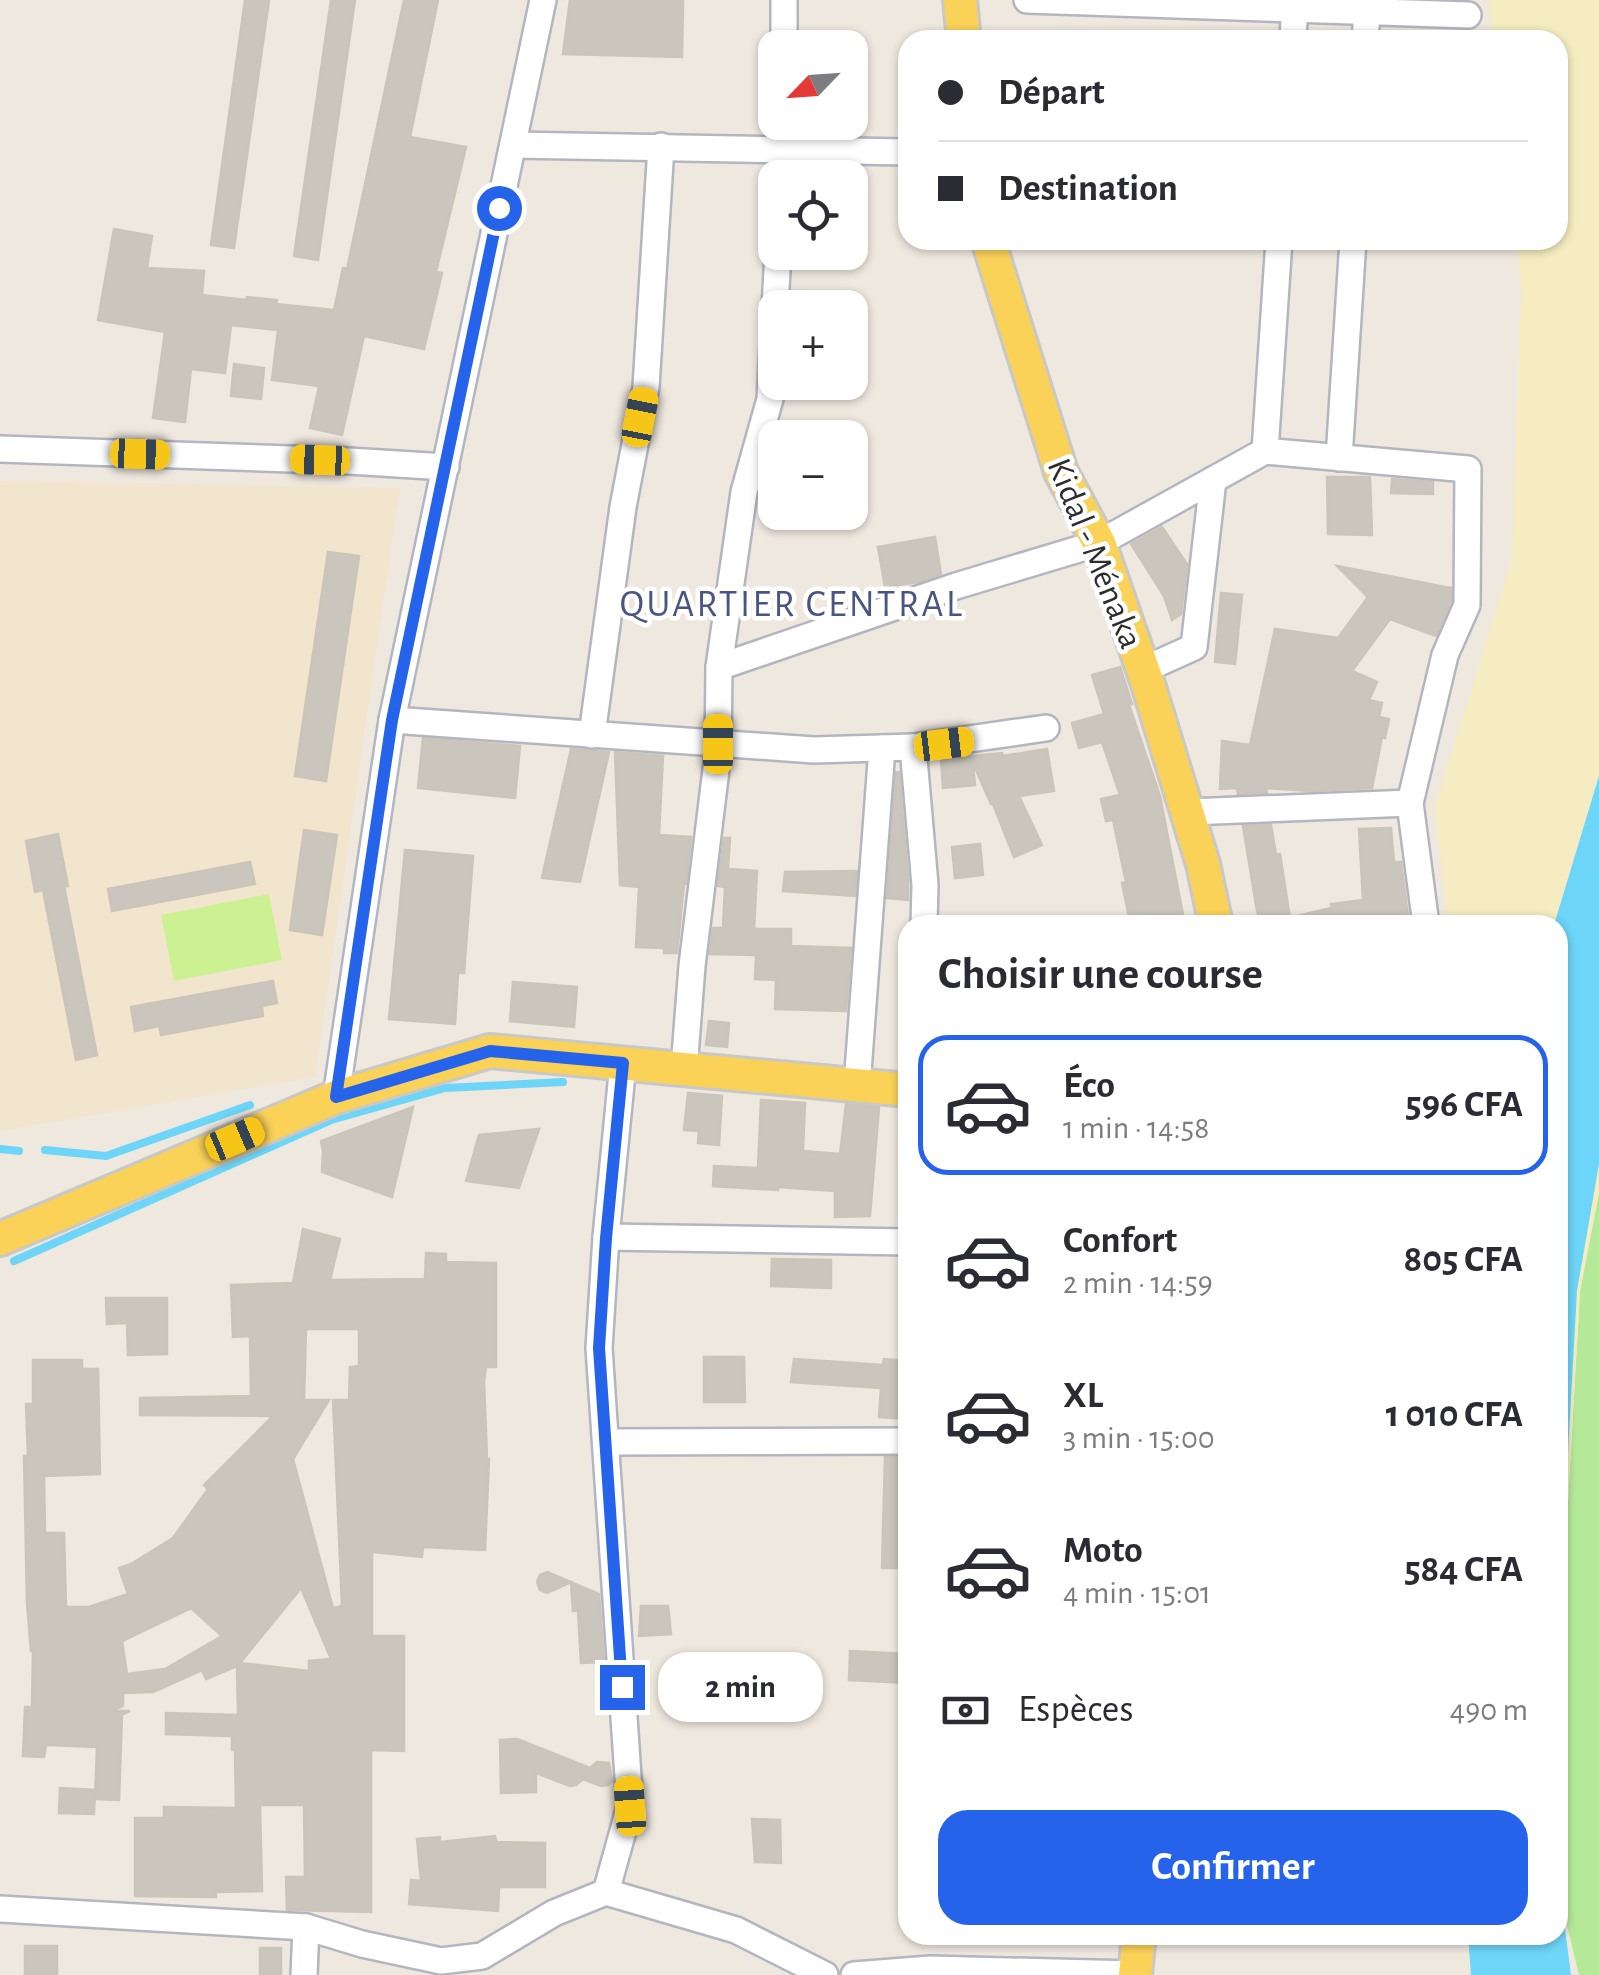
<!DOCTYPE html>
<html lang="fr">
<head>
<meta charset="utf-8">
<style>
  :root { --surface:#fff; --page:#f2f2f3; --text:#2b2b33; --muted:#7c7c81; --line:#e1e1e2; --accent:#2563eb }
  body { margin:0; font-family:"Alegreya Sans",sans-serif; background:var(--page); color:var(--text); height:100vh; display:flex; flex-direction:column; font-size:38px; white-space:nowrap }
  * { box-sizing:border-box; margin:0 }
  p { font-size:32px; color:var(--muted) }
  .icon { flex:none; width:55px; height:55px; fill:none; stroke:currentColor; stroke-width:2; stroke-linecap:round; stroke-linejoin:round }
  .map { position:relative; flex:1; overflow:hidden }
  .panel { position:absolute; left:898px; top:915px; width:670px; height:1030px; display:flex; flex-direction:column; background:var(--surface); border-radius:30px; box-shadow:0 2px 8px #0004 }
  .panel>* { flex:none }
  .guide { position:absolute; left:898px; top:30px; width:670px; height:220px; border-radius:30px; box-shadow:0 2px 8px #0004; display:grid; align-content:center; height:220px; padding:0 40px; background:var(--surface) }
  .needle { width:65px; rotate:245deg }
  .fabs { position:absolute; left:758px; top:30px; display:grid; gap:20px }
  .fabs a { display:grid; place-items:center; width:110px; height:110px; border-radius:20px; background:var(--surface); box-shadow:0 2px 8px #0004; font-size:50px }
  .end { position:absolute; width:45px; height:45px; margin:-22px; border:12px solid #2563eb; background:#fff; box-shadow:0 0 0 5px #fff }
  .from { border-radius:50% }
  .bubble { position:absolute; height:70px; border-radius:30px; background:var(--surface); box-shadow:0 2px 8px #0004; font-size:32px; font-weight:700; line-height:70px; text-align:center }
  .car { position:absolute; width:30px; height:60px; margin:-30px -15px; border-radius:12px; box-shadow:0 0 8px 2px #0007; background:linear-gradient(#f5c518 24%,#345 0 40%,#f5c518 0 76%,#345 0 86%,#f5c518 0) }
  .guide b { display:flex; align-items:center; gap:35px; height:95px; font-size:38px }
  .guide b+b { border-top:2px solid var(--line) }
  .guide i { width:25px; height:25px; background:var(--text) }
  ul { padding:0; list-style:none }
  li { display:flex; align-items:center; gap:30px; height:140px; margin:0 20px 15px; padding:0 20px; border:5px solid transparent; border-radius:30px }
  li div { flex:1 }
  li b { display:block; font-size:38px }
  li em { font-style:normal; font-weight:700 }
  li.current { border-color:var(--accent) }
  li>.icon { width:90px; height:90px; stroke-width:1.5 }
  h2 { padding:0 40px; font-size:45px; line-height:120px }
  .pay { display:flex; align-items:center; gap:25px; height:110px; padding:0 40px; font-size:38px }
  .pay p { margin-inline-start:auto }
  .button { display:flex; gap:20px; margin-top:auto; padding:20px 40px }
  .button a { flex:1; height:115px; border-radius:30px; background:var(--accent); color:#fff; font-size:40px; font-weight:700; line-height:115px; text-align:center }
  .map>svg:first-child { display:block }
  .education { fill:#f2e5ce }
  .green { fill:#b5e998 }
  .sand { fill:#f6ecc1 }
  .pitch { fill:#cbf193 }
  .water { fill:#6cd5f8 }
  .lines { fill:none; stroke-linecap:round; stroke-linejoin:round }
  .stream { stroke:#6cd5f8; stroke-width:8 }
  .building { fill:#cbc6bd; stroke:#cbc4b8; stroke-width:2.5; fill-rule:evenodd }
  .minor-casing { stroke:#b3b6c1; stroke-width:30 }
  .major-casing { stroke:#c8c8c8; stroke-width:38 }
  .minor { stroke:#fff; stroke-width:25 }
  .major { stroke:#fbd258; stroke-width:32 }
  .route { stroke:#2563eb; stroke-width:12 }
  .labels { text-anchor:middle; stroke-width:9; stroke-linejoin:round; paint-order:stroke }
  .street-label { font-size:35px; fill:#2d2d2d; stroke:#fff }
  .neighbourhood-label { font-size:38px; letter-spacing:2.5px; fill:#495582; stroke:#fff }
</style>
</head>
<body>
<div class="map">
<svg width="1599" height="1975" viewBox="0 0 1599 1975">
  <rect width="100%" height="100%" fill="#efe8df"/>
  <polygon class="education" points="0,481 400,488 315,1077 0,1131"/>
  <polygon class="green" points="1599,1193 1599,1975 1579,1975 1562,1905 1559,1866 1558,1679 1580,1291"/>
  <g class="sand">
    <polygon points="1489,0 1599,0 1599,776 1554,925 1448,925 1435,807 1512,559 1521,289 1516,240 1558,240 1558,40 1493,40"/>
    <polygon points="1599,1164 1599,1193 1580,1291 1558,1679 1558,1631 1577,1291"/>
  </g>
  <polygon class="pitch" points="269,894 282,960 174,981 161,915"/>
  <g class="water">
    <polygon points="1599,776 1599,1164 1577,1291 1558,1631 1558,925 1554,925"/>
    <polygon points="1558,1874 1571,1975 1471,1975 1468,1935 1558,1935"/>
  </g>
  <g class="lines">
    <g class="stream">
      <polyline points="0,1149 19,1151"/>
      <polyline points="45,1150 106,1156 250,1105"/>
      <polyline points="14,1261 331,1120 445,1088 563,1082"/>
    </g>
  </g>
  <g class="building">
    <polygon points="245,0 269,0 234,248 211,245"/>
    <polygon points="331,0 355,0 318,260 294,256"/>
    <polygon points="404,0 438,0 410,137 466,147 436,272 442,273 424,349 364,336 342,435 310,428 319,386 272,380 278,330 231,325 225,373 191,369 185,422 153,418 165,332 98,320 114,229 152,236 147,268 204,271 202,295 246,300 247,297 277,300 276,304 334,310 343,268 347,269"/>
    <polygon points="570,0 683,0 682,57 563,54"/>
    <polygon points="234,364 264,368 261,399 231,396"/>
    <polygon points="1327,477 1370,477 1372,535 1328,534"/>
    <polygon points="1392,479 1433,482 1433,494 1391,493"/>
    <polygon points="1162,527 1187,564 1181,614 1172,620 1164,596 1131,544"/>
    <polygon points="935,537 941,574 919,582 885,587 878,547"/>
    <polygon points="328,552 359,556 326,781 295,776"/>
    <polygon points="1337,566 1451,588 1451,602 1436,636 1390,619 1352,671 1377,682 1369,700 1382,703 1379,717 1389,719 1385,738 1382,737 1372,788 1311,791 1266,788 1267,793 1238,794 1237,788 1220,789 1222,741 1250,745 1275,629 1338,638 1368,597"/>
    <polygon points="1221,593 1242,595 1235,664 1215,662"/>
    <polygon points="1120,667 1132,704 1129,705 1160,796 1185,925 1143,925 1141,915 1129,917 1122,883 1126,882 1113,820 1106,821 1101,799 1120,795 1102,742 1079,748 1072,723 1104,714 1092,675"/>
    <polygon points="423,738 520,746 515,798 418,788"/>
    <polygon points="571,749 609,752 580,882 542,878"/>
    <polygon points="1047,749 1054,791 1019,796 1042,845 1014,857 993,804 991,804 973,763 975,785 943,788 941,759 1002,753 1003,756"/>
    <polygon points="615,752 663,756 659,835 691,837 686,884 684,884 677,953 664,953 664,948 636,947 639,887 620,885"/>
    <polygon points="896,772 899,772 908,880 908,900 887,898"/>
    <polygon points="1271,825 1276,855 1280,854 1291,925 1262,925 1257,911 1243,826"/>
    <polygon points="1391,828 1394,862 1401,862 1408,917 1342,925 1294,925 1293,917 1331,908 1331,904 1363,900 1359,829"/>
    <polygon points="304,830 337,835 322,935 290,930"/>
    <polygon points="58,834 68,886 64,886 97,1055 76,1060 43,890 35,892 26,841"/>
    <polygon points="724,838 730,838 728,869 757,871 754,929 791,929 791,946 851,948 846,1011 775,1009 776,980 755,979 756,955 710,954 713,928 723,928 725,887 718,886"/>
    <polygon points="980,844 983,875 955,878 952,847"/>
    <polygon points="405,850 473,856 464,973 458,973 455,1024 389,1019"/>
    <polygon points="250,862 255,884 112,911 108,889"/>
    <polygon points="857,871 855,896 783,891 785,872"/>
    <polygon points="273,981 277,1003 262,1006 263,1016 161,1035 159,1026 135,1031 131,1007"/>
    <polygon points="513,982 577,987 574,1027 510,1021"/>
    <polygon points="709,1021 729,1023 727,1047 706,1045"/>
    <polygon points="688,1093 722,1096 719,1145 698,1143 699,1131 684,1130"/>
    <polygon points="761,1100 805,1103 803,1151 840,1154 846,1104 879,1107 870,1216 835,1217 835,1191 778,1187 778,1190 713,1186 714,1166 758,1168"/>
    <polygon points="413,1107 392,1197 322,1172 323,1151 321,1141"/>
    <polygon points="539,1129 519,1188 466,1181 479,1135"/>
    <path d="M303 1229 340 1239 330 1280 425 1279 426 1253 446 1254V1262L496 1263V1367H486L484 1381 487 1459H489L485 1550 423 1547 422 1557 372 1552V1636H404V1751L371 1750V1912L287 1910 286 1877H305L304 1805H260L262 1891 216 1892V1897L135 1896V1818H164V1807L236 1808 235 1750H232V1736L166 1734V1713L238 1715 237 1666 206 1679 202 1670 153 1692 123 1693V1706L111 1711H130L122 1715 119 1800 95 1799 97 1747 46 1745 44 1757 23 1756 25 1707H32L33 1651H31L27 1603 24 1456H28L26 1404H33V1360H82V1369H98L100 1474 44 1476 45 1533H64L66 1607H89L128 1594 119 1568 131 1564 173 1538 208 1489 204 1485 273 1416 140 1415V1398L251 1396 250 1336 233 1337 231 1285 293 1283ZM306 1329H359V1366L350 1367 349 1400H333L342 1606 333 1608 293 1459 329 1400H304ZM301 1588 331 1659 309 1661V1671L240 1663ZM191 1608 222 1636 165 1669 127 1674 122 1641Z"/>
    <polygon points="772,1259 831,1260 831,1288 771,1286"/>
    <polygon points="106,1298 167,1298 167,1354 128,1355 127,1323 107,1324"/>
    <polygon points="704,1357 744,1357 745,1402 704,1402"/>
    <polygon points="794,1359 883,1365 884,1359 908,1361 908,1419 879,1417 881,1388 791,1382"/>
    <polygon points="885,1457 908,1457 906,1568 882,1568"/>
    <polygon points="547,1572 599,1594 604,1662 581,1663 578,1610 573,1611 571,1582 547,1593 540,1590 537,1582 540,1575"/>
    <polygon points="641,1606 668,1606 671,1634 639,1636"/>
    <polygon points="850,1651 908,1654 908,1683 849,1680"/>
    <polygon points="517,1739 590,1768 597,1762 609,1763 612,1781 608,1785 601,1786 583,1779 576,1785 570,1786 536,1773 536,1792 501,1793 500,1740"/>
    <polygon points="60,1788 95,1790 94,1814 59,1813"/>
    <polygon points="752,1819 780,1820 781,1863 755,1862"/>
    <polygon points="495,1836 496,1842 545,1843 545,1887 499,1887 498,1911 409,1904 411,1880 421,1881 417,1839 440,1837 440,1842"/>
    <rect x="25" y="1946" width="32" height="29"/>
    <rect x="260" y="1948" width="21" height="27"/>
  </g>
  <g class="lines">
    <g class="minor-casing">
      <g id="minor">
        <polyline points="784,0 784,48"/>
        <polyline points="1027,0 1468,15"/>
        <polyline points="1293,40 1295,0"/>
        <polyline points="1365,40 1368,0"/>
        <polyline points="513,145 908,152"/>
        <polyline points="781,178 785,122"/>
        <polyline points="0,449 349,461 446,467"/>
        <polyline points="1265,451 1279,240"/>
        <polyline points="1339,458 1353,240"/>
        <polyline points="719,667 956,586 1099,543 1265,451 1468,469 1467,605 1445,655 1410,803 1426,925"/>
        <polyline points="1143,670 1194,647 1213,480"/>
        <polyline points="392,720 814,750 913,747 1046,728"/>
        <polyline points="592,735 623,507 646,387 661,146"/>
        <polyline points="913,747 925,885 924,925"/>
        <polyline points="1189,812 1410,803"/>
        <polyline points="684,1069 692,966 718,753 719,667 744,492 770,399 778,252"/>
        <polyline points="857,1085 882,748"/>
        <polyline points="336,1097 392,720 543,0"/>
        <polyline points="606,1237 908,1242"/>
        <polyline points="606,1442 908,1441"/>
        <polyline points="606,1892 630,1806 599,1348 606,1237 623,1063"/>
        <polyline points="0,1909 306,1927 362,1944 441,1961 482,1956 554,1913 606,1892 736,1930 825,1975"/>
        <polyline points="304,1975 306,1927"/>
        <polyline points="854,1975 930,1969 1135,1974"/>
      </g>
    </g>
    <g class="major-casing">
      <g id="major">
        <polyline points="960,0 964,40"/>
        <polyline points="988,240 1061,472 1099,543 1147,681 1203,864 1216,925"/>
        <polyline points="0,1239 336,1097 490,1051 908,1090"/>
        <polyline points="1135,1975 1139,1935"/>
      </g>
    </g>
    <use href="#minor" class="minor"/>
    <use href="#major" class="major"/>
  </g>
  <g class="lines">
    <polyline class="route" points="499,208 392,720 336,1097 490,1051 623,1063 606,1238 599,1348 622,1687"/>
  </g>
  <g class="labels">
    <g class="street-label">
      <text transform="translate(1096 553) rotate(68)" y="12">Kidal - Ménaka</text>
    </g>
    <g class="neighbourhood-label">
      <text x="792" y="616">QUARTIER CENTRAL</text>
    </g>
  </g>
</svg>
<div class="fabs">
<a><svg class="needle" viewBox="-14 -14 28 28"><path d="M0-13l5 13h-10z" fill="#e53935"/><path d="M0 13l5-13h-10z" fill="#7c7c81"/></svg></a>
<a><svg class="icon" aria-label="locate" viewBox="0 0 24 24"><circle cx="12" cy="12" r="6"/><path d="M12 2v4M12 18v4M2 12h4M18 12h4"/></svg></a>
<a>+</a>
<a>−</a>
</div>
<i class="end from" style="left:499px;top:208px"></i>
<i class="end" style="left:622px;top:1687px"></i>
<div class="bubble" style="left:658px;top:1652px;width:165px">2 min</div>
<i class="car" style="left:640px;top:417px;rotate:11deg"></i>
<i class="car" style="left:140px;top:454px;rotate:92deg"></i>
<i class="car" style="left:320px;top:460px;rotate:272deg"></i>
<i class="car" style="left:718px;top:744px;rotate:0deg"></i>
<i class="car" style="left:944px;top:744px;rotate:83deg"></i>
<i class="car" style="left:235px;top:1139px;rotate:67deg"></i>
<i class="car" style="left:630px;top:1806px;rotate:356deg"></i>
<div class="guide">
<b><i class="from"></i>Départ</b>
<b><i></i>Destination</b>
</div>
<section class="panel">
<h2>Choisir une course</h2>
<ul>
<li class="current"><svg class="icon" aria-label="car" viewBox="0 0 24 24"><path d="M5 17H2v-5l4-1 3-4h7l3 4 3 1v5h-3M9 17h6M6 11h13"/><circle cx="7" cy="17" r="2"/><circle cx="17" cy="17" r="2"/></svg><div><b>Éco</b><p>1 min · 14:58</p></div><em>596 CFA</em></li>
<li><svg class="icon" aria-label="car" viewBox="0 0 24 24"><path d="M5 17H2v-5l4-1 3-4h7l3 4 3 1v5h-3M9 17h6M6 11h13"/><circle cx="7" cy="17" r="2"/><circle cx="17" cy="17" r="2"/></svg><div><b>Confort</b><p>2 min · 14:59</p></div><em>805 CFA</em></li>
<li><svg class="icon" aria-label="car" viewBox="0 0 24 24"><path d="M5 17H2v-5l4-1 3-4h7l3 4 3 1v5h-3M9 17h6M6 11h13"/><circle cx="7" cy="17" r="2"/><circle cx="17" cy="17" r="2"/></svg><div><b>XL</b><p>3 min · 15:00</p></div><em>1 010 CFA</em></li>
<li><svg class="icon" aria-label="car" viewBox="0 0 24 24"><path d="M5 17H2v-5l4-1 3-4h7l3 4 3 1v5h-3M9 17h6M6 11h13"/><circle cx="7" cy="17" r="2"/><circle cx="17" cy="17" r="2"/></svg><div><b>Moto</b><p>4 min · 15:01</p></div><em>584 CFA</em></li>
</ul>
<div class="pay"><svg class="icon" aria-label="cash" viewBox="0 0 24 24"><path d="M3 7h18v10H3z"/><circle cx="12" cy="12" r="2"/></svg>Espèces<p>490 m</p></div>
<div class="button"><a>Confirmer</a></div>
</section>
</div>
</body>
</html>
